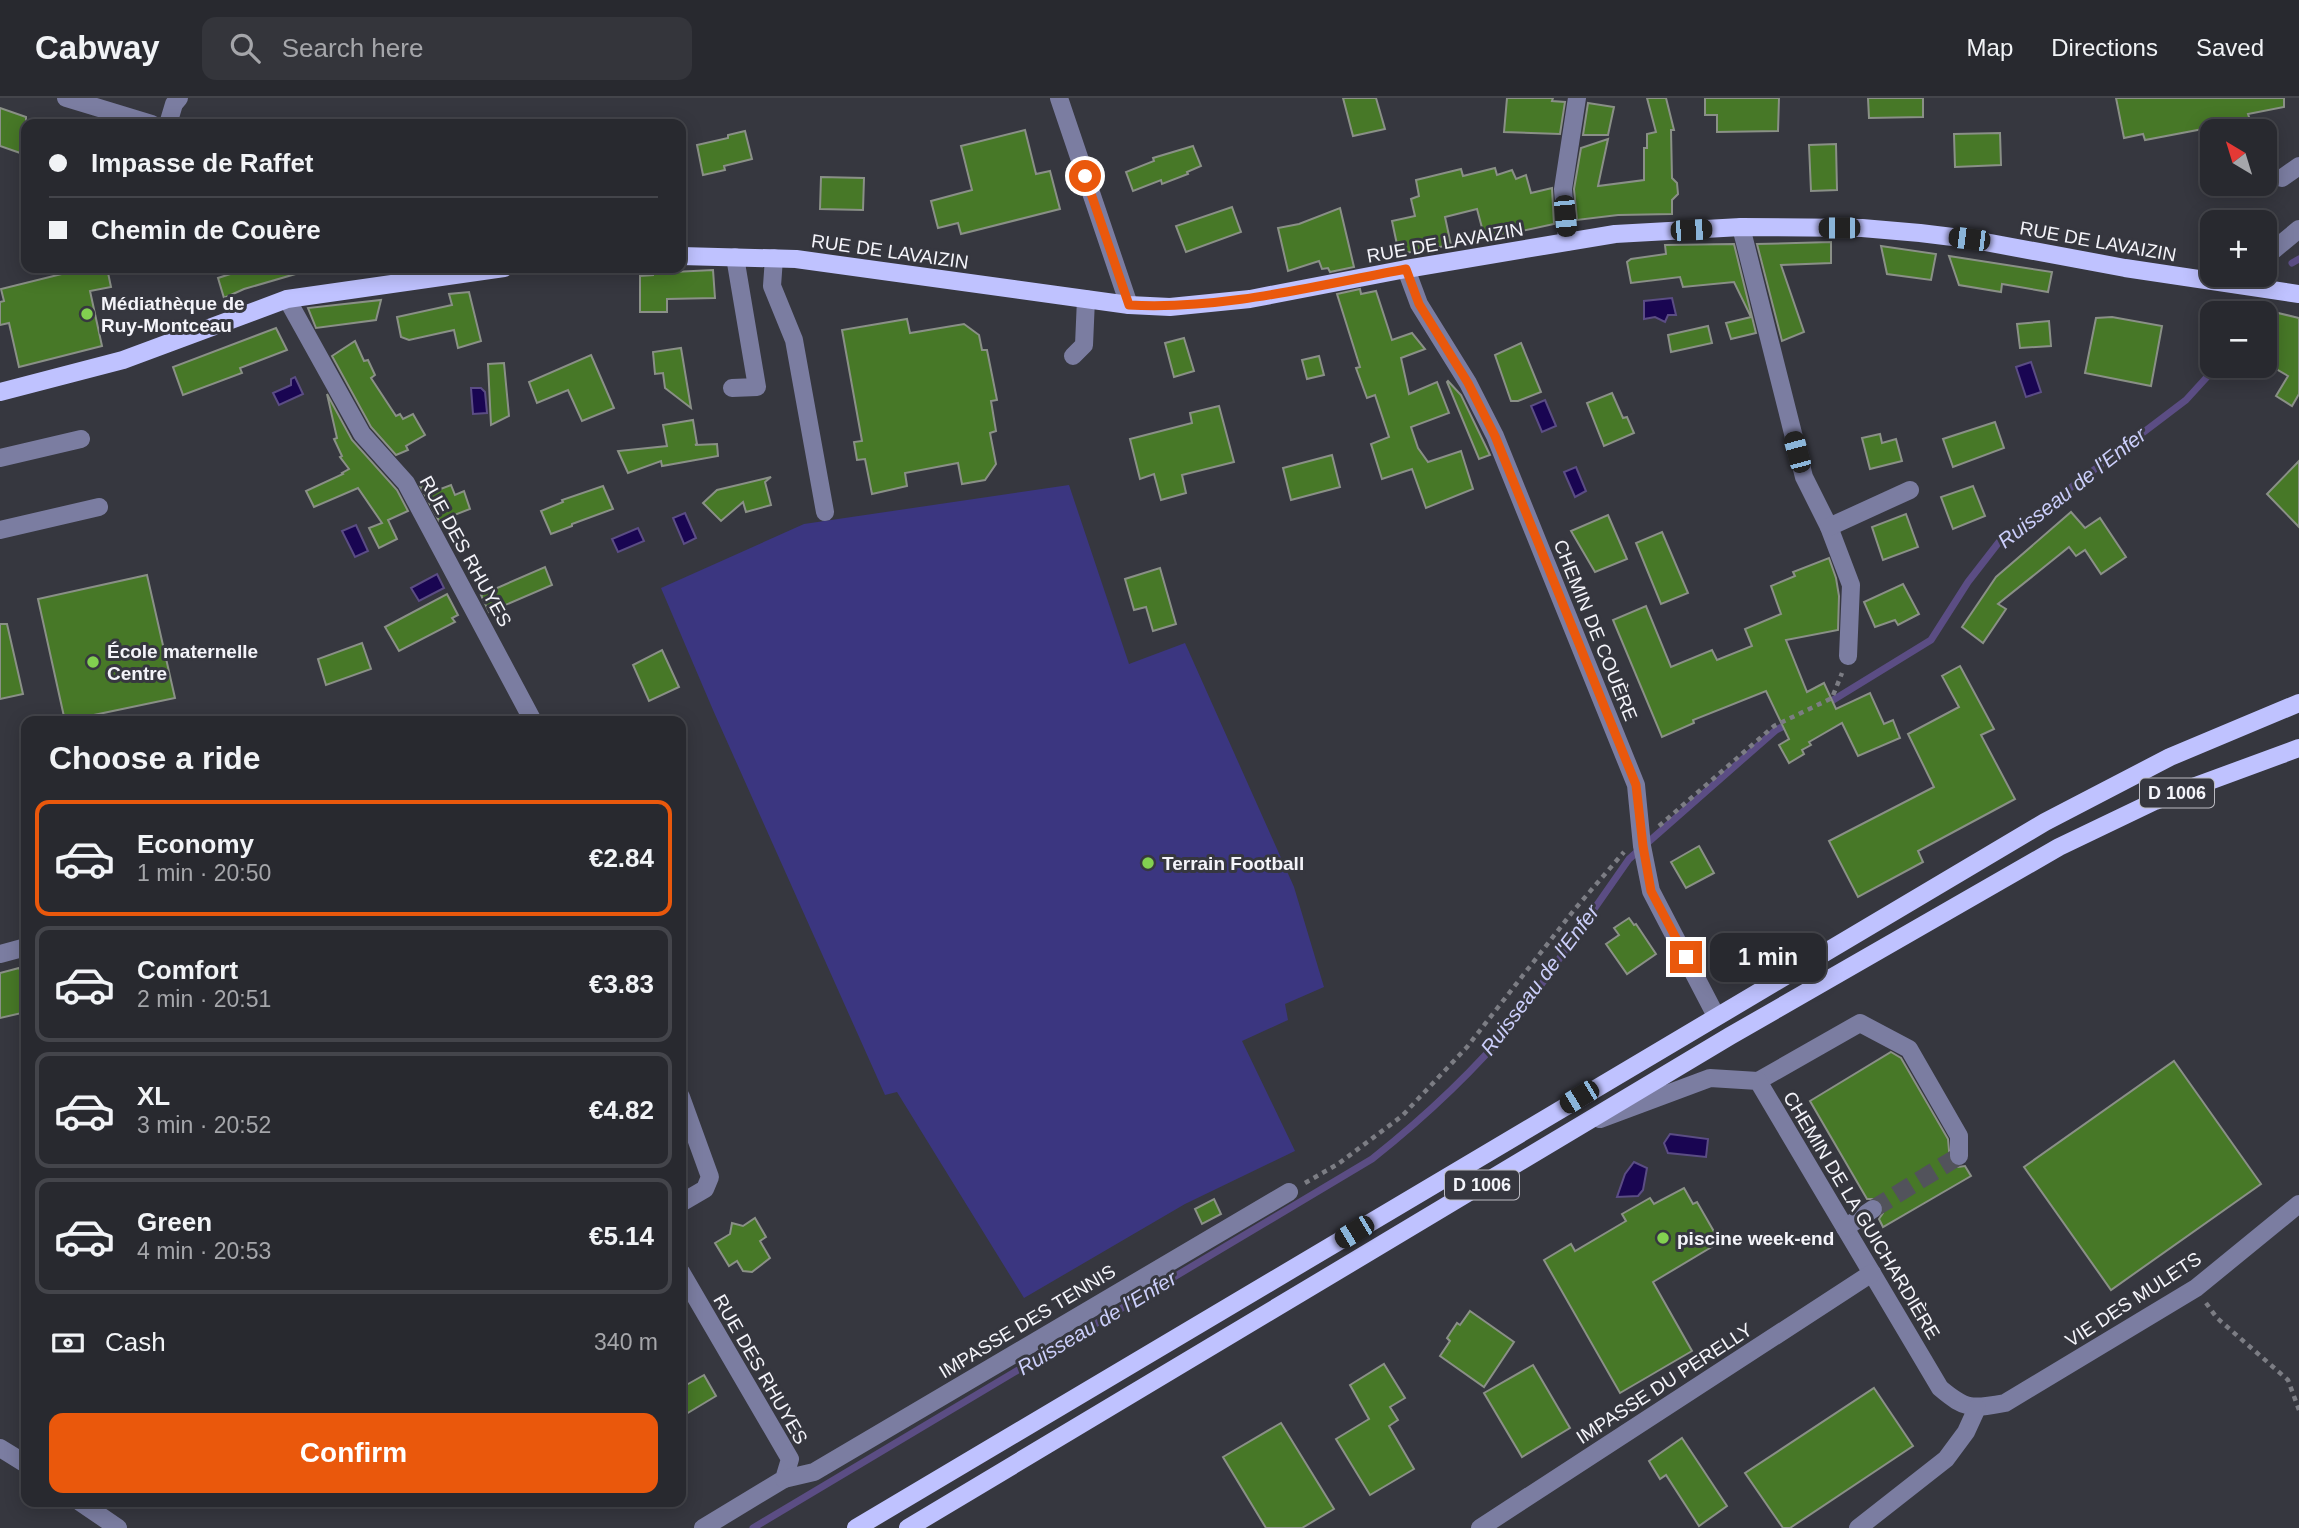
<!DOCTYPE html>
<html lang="en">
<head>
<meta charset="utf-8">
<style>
  :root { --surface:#28292f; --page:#34353b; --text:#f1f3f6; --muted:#a5a6aa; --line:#44454b; --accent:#ea580c }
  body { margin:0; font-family:Arial,sans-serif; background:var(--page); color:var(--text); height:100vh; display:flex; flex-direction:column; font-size:26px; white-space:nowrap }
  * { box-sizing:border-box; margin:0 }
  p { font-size:23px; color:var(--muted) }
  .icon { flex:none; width:38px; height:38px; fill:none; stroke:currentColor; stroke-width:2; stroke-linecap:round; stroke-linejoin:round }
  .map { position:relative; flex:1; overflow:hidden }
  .sheet { position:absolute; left:21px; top:618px; width:665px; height:791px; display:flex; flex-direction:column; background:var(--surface); border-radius:14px; box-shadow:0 4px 18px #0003,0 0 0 2px var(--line) }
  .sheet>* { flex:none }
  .guide { position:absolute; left:21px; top:21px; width:665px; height:154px; border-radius:14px; box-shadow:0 4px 18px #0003,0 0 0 2px var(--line); display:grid; align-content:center; height:154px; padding:0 28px; background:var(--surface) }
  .needle { width:46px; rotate:322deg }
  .buttons { position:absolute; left:2200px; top:21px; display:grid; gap:14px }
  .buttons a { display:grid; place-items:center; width:77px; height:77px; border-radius:14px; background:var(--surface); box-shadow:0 4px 18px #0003,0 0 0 2px var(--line); font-size:35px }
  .end { position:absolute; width:32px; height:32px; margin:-16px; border:9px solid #ea580c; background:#fff; box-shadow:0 0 0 4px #fff }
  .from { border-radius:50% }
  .bubble { position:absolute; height:49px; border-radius:14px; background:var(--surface); box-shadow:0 4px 18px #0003,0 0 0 2px var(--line); font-size:23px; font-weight:800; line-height:49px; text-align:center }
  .car { position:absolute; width:21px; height:42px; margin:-21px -10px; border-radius:9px; box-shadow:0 0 5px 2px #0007; background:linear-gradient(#222 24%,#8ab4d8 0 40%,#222 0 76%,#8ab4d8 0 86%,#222 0) }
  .guide b { display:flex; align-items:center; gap:24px; height:66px; font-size:26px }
  .guide b+b { border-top:2px solid var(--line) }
  .guide i { width:18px; height:18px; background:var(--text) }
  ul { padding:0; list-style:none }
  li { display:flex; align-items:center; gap:21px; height:116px; margin:0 14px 10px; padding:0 14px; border:4px solid var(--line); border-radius:14px }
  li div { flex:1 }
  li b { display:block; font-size:26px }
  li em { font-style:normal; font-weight:800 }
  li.active { border-color:var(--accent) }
  li>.icon { width:63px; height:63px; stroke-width:1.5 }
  h2 { padding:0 28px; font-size:32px; line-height:84px }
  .pay { display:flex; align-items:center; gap:18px; height:77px; padding:0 28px; font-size:26px }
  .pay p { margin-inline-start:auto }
  .button { display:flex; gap:14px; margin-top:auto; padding:14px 28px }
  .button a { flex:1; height:80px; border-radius:14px; background:var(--accent); color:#fff; font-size:28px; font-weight:800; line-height:80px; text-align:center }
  header { display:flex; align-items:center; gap:42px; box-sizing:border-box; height:98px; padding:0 35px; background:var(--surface); border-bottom:2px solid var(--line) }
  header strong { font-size:33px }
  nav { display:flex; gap:38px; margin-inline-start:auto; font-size:24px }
  .search { width:490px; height:63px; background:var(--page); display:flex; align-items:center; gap:18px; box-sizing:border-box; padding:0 24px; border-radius:14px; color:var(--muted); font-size:26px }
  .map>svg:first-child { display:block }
  .green { fill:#3b3680 }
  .water { fill:#190552; stroke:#5b4d84; stroke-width:2 }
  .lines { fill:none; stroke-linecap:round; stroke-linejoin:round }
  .stream { stroke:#5b4d84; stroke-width:7 }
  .building { fill:#477827; stroke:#8a9087; stroke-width:2 }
  .minor-tunnel { stroke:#52535b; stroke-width:18; stroke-dasharray:18 9; stroke-linecap:butt }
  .path { stroke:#7c7d84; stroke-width:4.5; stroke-dasharray:5 5; stroke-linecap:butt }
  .minor { stroke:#7b7da1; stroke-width:18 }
  .major { stroke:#bfc2ff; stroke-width:18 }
  .route { stroke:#ea580c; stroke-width:9 }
  .poi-dot { fill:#82d050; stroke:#36373f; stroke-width:2.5 }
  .labels { text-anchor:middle; stroke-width:6; stroke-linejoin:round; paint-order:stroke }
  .shield { fill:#36373f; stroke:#bbbbc2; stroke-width:2 }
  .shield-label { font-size:18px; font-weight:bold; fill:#f4f4fa }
  .street-label { font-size:19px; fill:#f4f4fa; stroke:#36373f }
  .poi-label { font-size:19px; font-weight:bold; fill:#f4f4fa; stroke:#36373f; text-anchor:start }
  .water-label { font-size:21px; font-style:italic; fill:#cbcefa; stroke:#36373f }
</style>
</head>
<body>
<header>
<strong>Cabway</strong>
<div class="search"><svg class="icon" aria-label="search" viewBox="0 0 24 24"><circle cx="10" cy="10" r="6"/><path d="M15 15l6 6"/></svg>Search here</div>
<nav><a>Map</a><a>Directions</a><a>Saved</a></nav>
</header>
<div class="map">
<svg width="2299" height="1430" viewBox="0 0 2299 1430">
  <rect width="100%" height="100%" fill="#36373f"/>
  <polygon class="green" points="1069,387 1129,566 1185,545 1294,789 1324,889 1285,906 1288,922 1242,943 1295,1053 1185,1106 1024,1200 897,994 885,997 713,612 661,490 804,426"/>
  <g class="water">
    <polygon points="1672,200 1676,217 1668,217 1665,224 1655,219 1644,221 1644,203"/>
    <polygon points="2031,264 2041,294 2026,299 2016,269"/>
    <polygon points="295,279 303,296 279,307 273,295 291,287 291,281"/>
    <polygon points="471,290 481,290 485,294 487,315 473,316"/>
    <polygon points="1545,302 1556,328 1542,334 1531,308"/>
    <polygon points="1576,369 1586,393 1575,399 1564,374"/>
    <polygon points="685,415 696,440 684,446 673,420"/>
    <polygon points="356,427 368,453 355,459 342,433"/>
    <polygon points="638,430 644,443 618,454 612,441"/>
    <polygon points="437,476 444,490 419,503 411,490"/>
    <polygon points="1670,1036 1708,1041 1706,1059 1668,1055 1664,1045"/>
    <polygon points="1634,1064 1647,1070 1643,1092 1638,1098 1617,1099 1625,1076"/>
  </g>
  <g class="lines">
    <g class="stream">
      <polyline points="2292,165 2299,161"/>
      <polyline points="2257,215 2258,214"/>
      <polyline points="1825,607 1931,542 1968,484 1999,444 2186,302 2217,268"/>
      <path d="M753 1430 1372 1061C1425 1019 1475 972 1518 920L1629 761 1776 632 1790 625"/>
    </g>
  </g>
  <g class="building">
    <polygon points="1343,0 1376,0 1385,31 1353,38"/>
    <polygon points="1507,0 1553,0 1552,3 1565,4 1560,36 1504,34"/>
    <polygon points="1647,0 1666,0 1674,32 1671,32 1672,80 1677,85 1678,96 1672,102 1672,116 1618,117 1577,122 1574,91 1581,50 1608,41 1598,88 1644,82 1644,50 1647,50 1647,36 1656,34"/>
    <polygon points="1705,0 1779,0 1778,33 1717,34 1717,17 1705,17"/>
    <polygon points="1868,0 1923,0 1923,19 1869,20"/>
    <polygon points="2116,0 2284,0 2284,9 2248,16 2250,22 2145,42 2143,36 2124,40"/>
    <polygon points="1588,5 1614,9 1608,37 1583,37"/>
    <polygon points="0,10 26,19 26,57 0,48"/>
    <polygon points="1025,32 1036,76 1050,73 1060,111 961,136 958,125 938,130 931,103 972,92 961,48"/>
    <polygon points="745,33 752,61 724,68 725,72 703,77 697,47 728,40 728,37"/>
    <polygon points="2000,35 2001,67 1955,69 1954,36"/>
    <polygon points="1836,46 1837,92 1811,93 1809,47"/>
    <polygon points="1193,48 1201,68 1187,74 1188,76 1162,86 1161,82 1133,93 1126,74 1154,63 1153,60"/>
    <polygon points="1495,70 1497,77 1512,72 1516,81 1526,77 1531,95 1552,90 1554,126 1485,141 1477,111 1445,119 1451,147 1399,156 1392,123 1415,118 1411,101 1419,98 1416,82 1461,71 1463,78"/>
    <polygon points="821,79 864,80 863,112 820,111"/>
    <polygon points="1232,109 1241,134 1186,154 1176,128"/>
    <polygon points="1340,110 1354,169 1330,174 1328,170 1322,171 1319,163 1288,173 1278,130 1299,126"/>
    <polygon points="1831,144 1831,165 1781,167 1804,234 1782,243 1757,146"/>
    <polygon points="1734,146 1756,235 1731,241 1726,225 1751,219 1734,184 1683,189 1680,179 1631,185 1627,164 1631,161 1666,156 1665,147"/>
    <polygon points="1881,148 1936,156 1931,182 1887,176"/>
    <polygon points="1949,158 2052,174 2048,194 2002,186 2001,194 1959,187"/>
    <polygon points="86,170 107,170 111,189 90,193 102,248 19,269 9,225 0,227 0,204 4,203 1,191"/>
    <polygon points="249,170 298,170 299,175 244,191 224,200 218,180"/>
    <polygon points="713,172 715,200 667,201 667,214 640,214 640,178 653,177 653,175"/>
    <polygon points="1360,191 1361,196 1376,193 1392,242 1412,235 1425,251 1401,260 1409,296 1437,284 1449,315 1411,329 1418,350 1428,364 1461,353 1473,391 1426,410 1412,371 1382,381 1371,346 1389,339 1375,297 1367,300 1356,270 1360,269 1337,196"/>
    <polygon points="469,194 481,243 458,250 454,232 409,242 401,239 397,219 452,207 449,196"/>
    <polygon points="381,202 376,222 316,230 308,210"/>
    <polygon points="2274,214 2299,220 2299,296 2292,308 2276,298 2288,278 2264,264 2264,227"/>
    <polygon points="2112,219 2162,228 2151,288 2085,275 2096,220"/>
    <polygon points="907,221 910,235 964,226 979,237 982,252 987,252 997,302 991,303 996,333 990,335 996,366 985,382 962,386 958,365 905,375 907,388 872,396 865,361 857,362 854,344 862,343 842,232"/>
    <polygon points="2049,223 2051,248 2020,250 2017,226"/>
    <polygon points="1708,228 1712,245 1671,254 1668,237"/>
    <polygon points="276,230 287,252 240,270 242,275 183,297 173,269"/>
    <polygon points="1184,240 1194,273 1174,279 1165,245"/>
    <polygon points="355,243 364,263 368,262 375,277 371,280 396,318 400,316 403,321 413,316 425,337 406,348 408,352 396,357 371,329 332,258"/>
    <polygon points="1521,245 1541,294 1518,303 1511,303 1495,257"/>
    <polygon points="681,250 691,310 665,290 663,275 655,276 653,254"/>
    <polygon points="591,257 614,310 582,323 568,292 537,305 529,284"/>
    <polygon points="1319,258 1324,277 1307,281 1302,262"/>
    <polygon points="504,265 509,318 491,327 488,266"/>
    <polygon points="1448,283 1461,297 1490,357 1479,361 1447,284"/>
    <polygon points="1612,295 1623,320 1627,319 1634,335 1604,348 1587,305"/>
    <polygon points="327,296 352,342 397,392 408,413 388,422 397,441 379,450 369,430 382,425 358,390 314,409 306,393 343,376 342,375 349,371 340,359 342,358 334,341 337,340"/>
    <polygon points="1219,308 1234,364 1182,377 1186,395 1161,402 1154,376 1140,381 1130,341 1192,325 1190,315"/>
    <polygon points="693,322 697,346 695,347 717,346 718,358 662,368 661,363 628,375 618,353 667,348 663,327"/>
    <polygon points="1995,324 2004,350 1953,369 1943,341"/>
    <polygon points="1880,336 1882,345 1896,341 1902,363 1870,371 1862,340"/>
    <polygon points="1332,357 1340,389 1291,402 1283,370"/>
    <polygon points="2299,363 2299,429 2267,396"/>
    <polygon points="771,379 765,384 771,407 746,414 743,404 721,423 703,405 717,392"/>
    <polygon points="433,383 438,392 451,387 455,397 464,393 470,411 439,423 420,388"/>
    <polygon points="603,388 613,411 572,426 572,428 551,436 541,413 563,404 562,402"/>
    <polygon points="1973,388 1985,418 1953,431 1941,399"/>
    <polygon points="2071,414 2085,430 2100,420 2126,459 2101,476 2085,452 2076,458 2069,449 1998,506 2006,511 1983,545 1962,529 1996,479"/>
    <polygon points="1906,416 1918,449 1883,462 1872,429"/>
    <polygon points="1608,417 1627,461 1595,474 1571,433"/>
    <polygon points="1662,434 1688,495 1661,506 1636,445"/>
    <polygon points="1829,460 1836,480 1839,498 1838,532 1786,542 1807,594 1824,585 1836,611 1870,595 1884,626 1893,622 1900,640 1858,658 1842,625 1809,644 1811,647 1802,652 1804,656 1789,665 1779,647 1789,641 1766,593 1693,622 1694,625 1662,639 1613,522 1646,508 1671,569 1712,552 1717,562 1752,548 1745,531 1781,516 1771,488 1795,478 1793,474"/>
    <polygon points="545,469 552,487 489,514 481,497"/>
    <polygon points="1160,470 1176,526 1153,533 1146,509 1134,512 1125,481"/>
    <polygon points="147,477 175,600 65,623 38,501"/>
    <polygon points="1903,486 1919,516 1898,527 1895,522 1875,529 1864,504"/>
    <polygon points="447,496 458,517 452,520 455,524 399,553 385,529"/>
    <polygon points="0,526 7,526 23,596 0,601"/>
    <polygon points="362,545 371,571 326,587 318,561"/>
    <polygon points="662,552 679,589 649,603 633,567"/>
    <polygon points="1960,568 1994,631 1981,637 2015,701 1918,753 1923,764 1858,799 1829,743 1934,689 1908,636 1959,609 1942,578"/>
    <polygon points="1699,748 1714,775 1686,790 1671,764"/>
    <polygon points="1629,820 1634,827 1636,826 1656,856 1627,876 1606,846 1619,837 1614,830"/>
    <polygon points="19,870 20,872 26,870 26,914 0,920 0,875"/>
    <polygon points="1891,954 1901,960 1948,1041 1950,1064 1958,1069 1965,1068 1971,1078 1883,1129 1879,1121 1883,1115 1883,1105 1877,1101 1867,1101 1810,1003"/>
    <polygon points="2174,963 2261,1086 2111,1192 2024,1069"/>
    <polygon points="1684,1090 1693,1106 1697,1104 1720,1144 1653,1184 1692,1253 1620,1295 1544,1162 1571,1146 1575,1153 1626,1123 1622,1116 1650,1100 1654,1106"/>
    <polygon points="1214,1101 1221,1116 1202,1126 1195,1111"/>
    <polygon points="755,1120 766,1139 760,1143 770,1160 752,1174 743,1173 737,1163 729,1168 715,1145 730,1136 732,1125 743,1128"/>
    <polygon points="1470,1213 1514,1244 1484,1289 1440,1258 1450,1243 1447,1240 1457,1225 1460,1227"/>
    <polygon points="1384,1266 1405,1300 1390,1309 1398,1322 1389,1328 1414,1371 1370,1397 1336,1341 1369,1321 1350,1287"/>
    <polygon points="1533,1267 1570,1330 1522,1359 1484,1295"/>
    <polygon points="704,1277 716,1298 681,1319 681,1290"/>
    <polygon points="1874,1290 1913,1348 1790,1430 1783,1430 1745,1375"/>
    <polygon points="1281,1325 1334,1411 1302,1430 1266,1430 1223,1359"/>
    <polygon points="1682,1340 1727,1408 1699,1428 1666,1377 1660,1381 1649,1363"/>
  </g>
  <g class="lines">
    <polyline class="minor-tunnel" points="1873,1111 1959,1058"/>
    <g class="path">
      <polyline points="1659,728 1774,628 1832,600 1842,575"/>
      <polyline points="1305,1085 1338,1066 1402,1018 1467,949 1574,812 1624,754"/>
      <polyline points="2206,1205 2217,1220 2288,1282 2299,1312"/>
    </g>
    <g class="minor">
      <polyline points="66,0 152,26"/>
      <polyline points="1059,0 1129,207"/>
      <polyline points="168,26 174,6 179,0"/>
      <polyline points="2282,80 2299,68"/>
      <polyline points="1741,129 1804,379 1829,429 1851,487 1848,558"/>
      <polyline points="1567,144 1563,91 1577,0"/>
      <polyline points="774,160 772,188 794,242 825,414"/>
      <polyline points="2264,160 2299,131"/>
      <polyline points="1406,171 1419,206 1468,285 1495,338 1636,687 1642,748 1651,793 1716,918"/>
      <polyline points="287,201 362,336 406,385 533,623"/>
      <polyline points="1073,258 1084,247 1086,201"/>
      <polyline points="732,290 757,289 735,159"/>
      <polyline points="0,360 81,341"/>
      <polyline points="1829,429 1910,392"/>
      <polyline points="0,432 99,409"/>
      <polyline points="0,856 26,849"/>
      <polyline points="1758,983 1860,925 1909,951 1959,1038 1959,1058"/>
      <polyline points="681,999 710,1079 705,1091 681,1105"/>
      <path d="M1600 1021 1710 980 1758 983 1940 1290C1966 1312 1972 1311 2005 1305L2196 1190 2299 1106"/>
      <polyline points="1845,1130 1873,1111"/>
      <polyline points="681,1174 790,1361 784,1381 703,1430"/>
      <polyline points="0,1350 26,1366"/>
      <polyline points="784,1381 814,1374 1289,1094"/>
      <polyline points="80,1404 118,1430"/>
      <polyline points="1480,1430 1872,1175"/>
      <polyline points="1858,1430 1946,1361 1966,1334 1977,1310"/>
    </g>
    <g class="major">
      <polyline points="681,158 796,161 1129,207 1170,209 1250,201 1406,171 1615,136 1741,129 1862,130 1920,135 1969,141 2125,170 2299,196"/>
      <polyline points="0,294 123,262 287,201 504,170"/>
      <polyline points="856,1430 2045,724 2170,659 2299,605"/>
      <polyline points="908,1430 1730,938 2059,749 2155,703 2299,650"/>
    </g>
  </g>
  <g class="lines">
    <path class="route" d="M1085 78 1129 207C1223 212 1314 188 1406 171L1419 206 1468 285 1495 338 1636 687 1643 748 1651 793 1686 859"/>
  </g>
  <g class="poi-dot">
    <circle cx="87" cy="216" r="7"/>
    <circle cx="93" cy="564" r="7"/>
    <circle cx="1148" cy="765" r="7"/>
    <circle cx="1663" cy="1140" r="7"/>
  </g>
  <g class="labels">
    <g class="shield">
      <rect x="2140" y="680.5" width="74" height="29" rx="5"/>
      <rect x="1445" y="1072.5" width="74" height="29" rx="5"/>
    </g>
    <g class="shield-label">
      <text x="2177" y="701">D 1006</text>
      <text x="1482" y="1093">D 1006</text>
    </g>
    <g class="street-label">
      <text transform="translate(2098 143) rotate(10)" y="7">RUE DE LAVAIZIN</text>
      <text transform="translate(1445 144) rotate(-10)" y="7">RUE DE LAVAIZIN</text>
      <text transform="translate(890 153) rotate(8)" y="7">RUE DE LAVAIZIN</text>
      <text transform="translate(466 453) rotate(61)" y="7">RUE DES RHUYES</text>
      <text transform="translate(1596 532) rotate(68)" y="7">CHEMIN DE COUÈRE</text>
      <text transform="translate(1862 1117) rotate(59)" y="7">CHEMIN DE LA GUICHARDIÈRE</text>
      <text transform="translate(2133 1201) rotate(-33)" y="7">VIE DES MULETS</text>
      <text transform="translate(1027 1223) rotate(-31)" y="7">IMPASSE DES TENNIS</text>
      <text transform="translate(761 1271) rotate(60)" y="7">RUE DES RHUYES</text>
      <text transform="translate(1664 1285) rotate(-33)" y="7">IMPASSE DU PERELLY</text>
    </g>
    <g class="poi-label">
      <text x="101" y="212">Médiathèque de<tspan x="101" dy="22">Ruy-Montceau</tspan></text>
      <text x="107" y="560">École maternelle<tspan x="107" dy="22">Centre</tspan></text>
      <text x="1162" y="772">Terrain Football</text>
      <text x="1677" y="1147">piscine week-end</text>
    </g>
    <g class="water-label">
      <text transform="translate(2072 390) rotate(-38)" y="7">Ruisseau de l'Enfer</text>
      <text transform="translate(1540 882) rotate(-53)" y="7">Ruisseau de l'Enfer</text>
      <text transform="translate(1097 1225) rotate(-31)" y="7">Ruisseau de l'Enfer</text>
    </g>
  </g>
</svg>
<div class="buttons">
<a><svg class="needle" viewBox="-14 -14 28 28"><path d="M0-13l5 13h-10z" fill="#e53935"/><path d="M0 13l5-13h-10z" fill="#a5a6aa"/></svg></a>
<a>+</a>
<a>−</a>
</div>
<i class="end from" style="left:1085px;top:78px"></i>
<i class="end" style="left:1686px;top:859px"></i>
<div class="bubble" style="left:1710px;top:835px;width:116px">1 min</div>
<i class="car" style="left:1565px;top:118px;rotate:175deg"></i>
<i class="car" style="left:1839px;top:130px;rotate:270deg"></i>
<i class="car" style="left:1691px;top:132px;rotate:87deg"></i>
<i class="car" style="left:1969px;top:141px;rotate:277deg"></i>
<i class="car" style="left:1797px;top:354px;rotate:345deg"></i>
<i class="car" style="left:1579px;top:999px;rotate:239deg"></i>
<i class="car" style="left:1354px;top:1134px;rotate:239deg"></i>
<div class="guide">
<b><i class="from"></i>Impasse de Raffet</b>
<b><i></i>Chemin de Couère</b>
</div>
<section class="sheet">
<h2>Choose a ride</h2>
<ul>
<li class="active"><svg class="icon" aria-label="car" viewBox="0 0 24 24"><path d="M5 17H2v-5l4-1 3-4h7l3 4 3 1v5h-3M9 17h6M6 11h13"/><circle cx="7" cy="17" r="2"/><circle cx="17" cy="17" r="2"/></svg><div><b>Economy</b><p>1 min · 20:50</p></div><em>€2.84</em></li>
<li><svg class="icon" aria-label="car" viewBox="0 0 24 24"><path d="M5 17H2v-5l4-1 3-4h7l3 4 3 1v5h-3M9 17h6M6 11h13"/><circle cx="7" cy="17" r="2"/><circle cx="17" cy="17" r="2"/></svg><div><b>Comfort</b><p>2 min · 20:51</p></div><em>€3.83</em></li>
<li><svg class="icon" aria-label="car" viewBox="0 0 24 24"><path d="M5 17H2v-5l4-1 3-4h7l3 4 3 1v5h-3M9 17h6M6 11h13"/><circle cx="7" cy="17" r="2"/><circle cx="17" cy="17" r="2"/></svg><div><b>XL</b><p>3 min · 20:52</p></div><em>€4.82</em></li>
<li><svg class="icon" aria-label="car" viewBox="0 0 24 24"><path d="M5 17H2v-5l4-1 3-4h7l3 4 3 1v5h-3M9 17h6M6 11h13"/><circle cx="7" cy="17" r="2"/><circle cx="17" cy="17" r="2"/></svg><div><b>Green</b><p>4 min · 20:53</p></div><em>€5.14</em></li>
</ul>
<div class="pay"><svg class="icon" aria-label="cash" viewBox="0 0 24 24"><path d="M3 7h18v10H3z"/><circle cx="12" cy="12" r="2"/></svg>Cash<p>340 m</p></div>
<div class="button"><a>Confirm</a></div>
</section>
</div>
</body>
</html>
